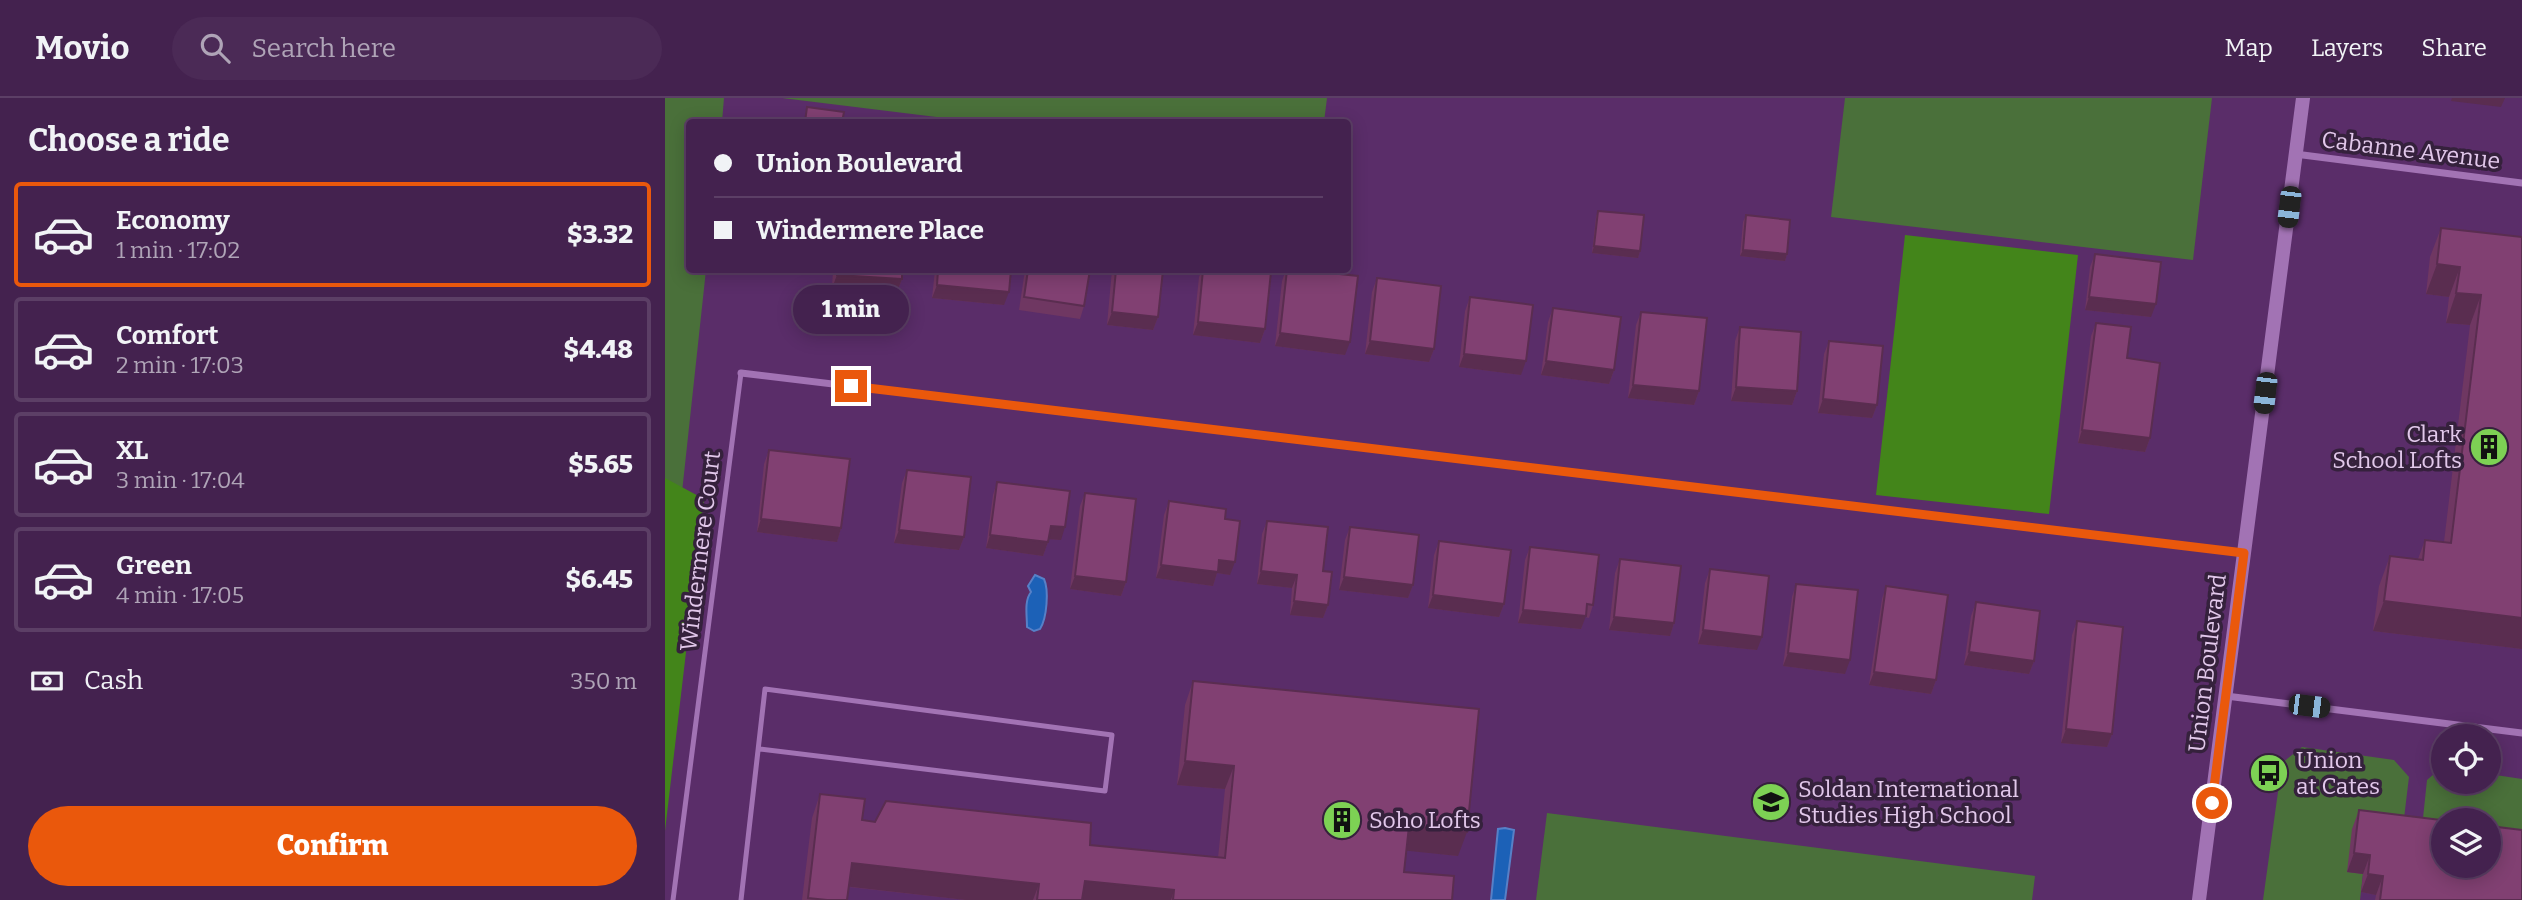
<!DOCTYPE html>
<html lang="en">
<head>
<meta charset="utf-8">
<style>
  :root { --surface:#44224f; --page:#4b2a56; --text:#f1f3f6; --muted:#afa4b7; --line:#5c3f66; --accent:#ea580c }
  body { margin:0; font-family:Bitter,serif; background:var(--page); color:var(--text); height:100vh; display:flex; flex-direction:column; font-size:26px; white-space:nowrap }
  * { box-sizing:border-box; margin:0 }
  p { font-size:23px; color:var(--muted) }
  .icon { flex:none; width:38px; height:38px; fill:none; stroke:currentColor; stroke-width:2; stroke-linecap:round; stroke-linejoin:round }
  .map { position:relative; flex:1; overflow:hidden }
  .drawer { display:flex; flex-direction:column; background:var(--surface); width:665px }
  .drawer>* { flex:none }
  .guide { position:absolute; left:21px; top:21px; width:665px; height:154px; border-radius:7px; box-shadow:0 4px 18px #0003,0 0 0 2px var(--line); display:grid; align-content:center; height:154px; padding:0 28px; background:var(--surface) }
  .buttons { position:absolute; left:1766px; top:626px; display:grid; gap:14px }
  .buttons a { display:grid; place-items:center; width:70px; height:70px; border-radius:50%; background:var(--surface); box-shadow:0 4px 18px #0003,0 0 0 2px var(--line); font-size:35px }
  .end { position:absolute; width:32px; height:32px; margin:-16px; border:9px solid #ea580c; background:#fff; box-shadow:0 0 0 4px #fff }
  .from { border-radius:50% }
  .bubble { position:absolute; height:49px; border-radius:24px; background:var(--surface); box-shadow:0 4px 18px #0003,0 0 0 2px var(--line); font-size:23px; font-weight:800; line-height:49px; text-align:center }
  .car { position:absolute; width:21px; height:42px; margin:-21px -10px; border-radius:9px; box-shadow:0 0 5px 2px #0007; background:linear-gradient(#222 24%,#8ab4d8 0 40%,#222 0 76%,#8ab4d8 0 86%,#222 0) }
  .guide b { display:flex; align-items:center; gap:24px; height:66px; font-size:26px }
  .guide b+b { border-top:2px solid var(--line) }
  .guide i { width:18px; height:18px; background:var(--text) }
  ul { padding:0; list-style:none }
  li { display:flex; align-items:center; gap:21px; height:105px; margin:0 14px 10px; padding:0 14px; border:4px solid var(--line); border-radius:7px }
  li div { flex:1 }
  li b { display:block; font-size:26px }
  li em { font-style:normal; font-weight:800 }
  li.active { border-color:var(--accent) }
  li>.icon { width:63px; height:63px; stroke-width:1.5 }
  h2 { padding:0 28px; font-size:32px; line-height:84px }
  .pay { display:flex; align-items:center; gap:18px; height:77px; padding:0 28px; font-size:26px }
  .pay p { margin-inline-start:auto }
  .action { display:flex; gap:14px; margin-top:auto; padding:14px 28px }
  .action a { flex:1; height:80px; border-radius:42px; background:var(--accent); color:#fff; font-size:28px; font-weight:800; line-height:80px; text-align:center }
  header { display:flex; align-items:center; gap:42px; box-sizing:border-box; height:98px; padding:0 35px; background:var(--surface); border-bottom:2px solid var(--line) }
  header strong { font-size:33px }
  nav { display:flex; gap:38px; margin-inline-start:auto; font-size:24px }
  .search { width:490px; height:63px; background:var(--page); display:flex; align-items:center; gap:18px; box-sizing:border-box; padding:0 24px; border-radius:38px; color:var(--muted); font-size:26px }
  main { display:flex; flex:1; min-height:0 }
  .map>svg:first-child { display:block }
  .green { fill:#4a703a }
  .forest { fill:#43851a }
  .water { fill:#1c61b7; stroke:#5780c7; stroke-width:2 }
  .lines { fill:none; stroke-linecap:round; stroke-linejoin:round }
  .service { stroke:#a273b4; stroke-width:5 }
  .minor { stroke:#a273b4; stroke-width:7 }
  .secondary { stroke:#a273b4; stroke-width:14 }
  .wall { fill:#6f3762 }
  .shaded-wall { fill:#5a2d50 }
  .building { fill:#814072; stroke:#5a2d50; stroke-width:2 }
  .route { stroke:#ea580c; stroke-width:9 }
  .labels { text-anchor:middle; stroke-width:7; stroke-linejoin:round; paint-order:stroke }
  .street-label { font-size:23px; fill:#e2c8eb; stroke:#35213c }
  .poi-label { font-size:23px; fill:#e2c8eb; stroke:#35213c; text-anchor:start }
</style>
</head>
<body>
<header>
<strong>Movio</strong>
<div class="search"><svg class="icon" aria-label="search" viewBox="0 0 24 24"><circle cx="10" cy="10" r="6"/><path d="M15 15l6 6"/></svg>Search here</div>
<nav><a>Map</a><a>Layers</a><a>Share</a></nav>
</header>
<main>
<section class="drawer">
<h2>Choose a ride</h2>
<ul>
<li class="active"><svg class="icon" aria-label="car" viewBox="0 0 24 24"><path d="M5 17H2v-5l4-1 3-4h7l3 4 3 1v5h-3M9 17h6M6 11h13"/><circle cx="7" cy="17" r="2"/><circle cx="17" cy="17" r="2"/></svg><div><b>Economy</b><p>1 min · 17:02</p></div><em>$3.32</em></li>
<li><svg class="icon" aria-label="car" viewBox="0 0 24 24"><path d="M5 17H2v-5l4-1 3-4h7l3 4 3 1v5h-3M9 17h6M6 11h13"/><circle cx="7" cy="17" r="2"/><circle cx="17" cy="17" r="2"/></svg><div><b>Comfort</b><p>2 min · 17:03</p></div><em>$4.48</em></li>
<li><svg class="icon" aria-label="car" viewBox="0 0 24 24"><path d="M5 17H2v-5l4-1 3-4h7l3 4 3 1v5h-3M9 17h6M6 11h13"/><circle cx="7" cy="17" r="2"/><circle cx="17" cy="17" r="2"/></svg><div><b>XL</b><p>3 min · 17:04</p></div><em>$5.65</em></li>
<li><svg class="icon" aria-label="car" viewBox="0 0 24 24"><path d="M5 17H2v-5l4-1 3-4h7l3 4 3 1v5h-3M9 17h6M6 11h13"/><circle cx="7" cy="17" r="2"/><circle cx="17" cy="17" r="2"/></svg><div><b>Green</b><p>4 min · 17:05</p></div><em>$6.45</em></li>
</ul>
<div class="pay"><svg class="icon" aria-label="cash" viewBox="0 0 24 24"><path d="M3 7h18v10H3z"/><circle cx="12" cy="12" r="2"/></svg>Cash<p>350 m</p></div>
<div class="action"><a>Confirm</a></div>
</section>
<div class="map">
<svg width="1857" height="802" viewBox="0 0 1857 802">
  <rect width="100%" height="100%" fill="#5a2d69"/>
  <g class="green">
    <polygon points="0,0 59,0 57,24 24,24 24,172 41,172 0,552"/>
    <polygon points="117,0 662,0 659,24 312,24"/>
    <polygon points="1180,0 1547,0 1528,162 1166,119"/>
    <polygon points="1637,649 1729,662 1744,679 1737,737 1698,776 1695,802 1598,802 1617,665"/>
    <polygon points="1777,669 1778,684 1824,684 1824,676 1857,681 1857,751 1824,747 1824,723 1778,723 1756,739 1762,682"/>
    <polygon points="882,715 1370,778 1367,802 871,802"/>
  </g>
  <g class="forest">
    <polygon points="1240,137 1413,157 1384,416 1211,397"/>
    <polygon points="0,380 39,401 0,733"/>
  </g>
  <g class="water">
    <path d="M370 477 379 481C384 492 382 520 375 531L369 533 362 529C362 517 359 503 366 494L363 488Z"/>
    <polygon points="840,730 849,732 840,802 826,802 833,731"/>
  </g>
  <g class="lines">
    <g class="service">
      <polyline points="8,802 76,275"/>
      <polyline points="76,802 100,591 447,637 440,693 95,651"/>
    </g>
    <g class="minor">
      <polyline points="1630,56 1857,85"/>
      <polyline points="76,275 1579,455"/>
      <polyline points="1561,598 1857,635"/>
    </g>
    <polyline class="secondary" points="1534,802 1638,0"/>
  </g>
  <g class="wall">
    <polygon points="933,113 975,153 973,160 927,155 931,119"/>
    <polygon points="1081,117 1122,156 1120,163 1075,158 1078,124"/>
    <polygon points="1776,130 1857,139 1857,551 1708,533 1714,488 1725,458 1753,461 1760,442 1779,444 1805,227 1781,225 1784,199 1761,196 1765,159"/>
    <polygon points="1430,156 1486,219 1420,212 1425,169"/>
    <polygon points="168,172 237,172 237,181 232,194 167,190"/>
    <polygon points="270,172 346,172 339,207 267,200"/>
    <polygon points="360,172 425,172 419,208 415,221 354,212"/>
    <polygon points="447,172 498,172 493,219 488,232 442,227"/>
    <polygon points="537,172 585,172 600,231 595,245 528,237 534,179"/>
    <polygon points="621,172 680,257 610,248 617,183"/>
    <polygon points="712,180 769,251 764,264 700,256 707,194"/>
    <polygon points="805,199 856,277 794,269 800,213"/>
    <polygon points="888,210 949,272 944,286 876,277 883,224"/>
    <polygon points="976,214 1034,293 1029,307 963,300 971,227"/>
    <polygon points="1431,225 1462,260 1485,340 1480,354 1413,345 1426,238"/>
    <polygon points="1075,229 1132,293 1127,307 1066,303 1070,243"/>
    <polygon points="1164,243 1212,307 1207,320 1153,315 1159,256"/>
    <polygon points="104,352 176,430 172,444 92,434 99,366"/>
    <polygon points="242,372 299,439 294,452 229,445 237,385"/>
    <polygon points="332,384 396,442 384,441 378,458 321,450 328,397"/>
    <polygon points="420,395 461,484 456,498 405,491 415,408"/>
    <polygon points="504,403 560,421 565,477 552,475 548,488 491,480 499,417"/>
    <polygon points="602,423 658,473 663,507 658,520 625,517 627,490 592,486 597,436"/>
    <polygon points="685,429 748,487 743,500 674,492 680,442"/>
    <polygon points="774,443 839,506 834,519 763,510 769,457"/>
    <polygon points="865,449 928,507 924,520 920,519 916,531 853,525 860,462"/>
    <polygon points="955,461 1009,525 1005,538 944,532 950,475"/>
    <polygon points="1045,471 1092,552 1033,546 1040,485"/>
    <polygon points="1131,486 1180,576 1118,568 1127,499"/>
    <polygon points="1221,488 1271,582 1266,596 1204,587 1217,501"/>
    <polygon points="1311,504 1369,563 1364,576 1299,567 1306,518"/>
    <polygon points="1412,523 1447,636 1442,649 1396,645 1407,537"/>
    <polygon points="528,583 793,758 741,752 739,774 787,802 301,802 184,789 182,802 137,802 147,720 155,696 197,722 425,747 553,760 560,691 512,687 520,607"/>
    <polygon points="1694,712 1857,802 1710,802 1711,797 1696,794 1698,776 1682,774 1687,731"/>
  </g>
  <g class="shaded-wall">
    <polygon points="1787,0 1840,0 1836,9 1786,3"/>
    <polygon points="929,148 975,153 973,160 927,155"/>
    <polygon points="1078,152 1122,156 1120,163 1075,158"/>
    <polygon points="1772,166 1795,169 1784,199 1761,196"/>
    <polygon points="172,177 237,181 232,194 167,190"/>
    <polygon points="272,187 344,194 339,207 267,200"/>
    <polygon points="1791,195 1816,197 1805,227 1781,225"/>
    <polygon points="1424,199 1491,206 1486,219 1420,212"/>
    <polygon points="447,214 493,219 488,232 442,227"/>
    <polygon points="533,224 600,231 595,245 528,237"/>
    <polygon points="615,235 685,244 680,257 610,248"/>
    <polygon points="705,243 769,251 764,264 700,256"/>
    <polygon points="799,256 861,263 856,277 794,269"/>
    <polygon points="881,263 949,272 944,286 876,277"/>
    <polygon points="968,287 1034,293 1029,307 963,300"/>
    <polygon points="1071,289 1132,293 1127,307 1066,303"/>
    <polygon points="1158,301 1212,307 1207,320 1153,315"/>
    <polygon points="1417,332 1485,340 1480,354 1413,345"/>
    <polygon points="96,421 176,430 172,444 92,434"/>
    <polygon points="386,428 400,429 396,442 381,441"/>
    <polygon points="234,432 299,439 294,452 229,445"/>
    <polygon points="325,437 383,444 378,458 321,450"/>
    <polygon points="554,462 570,464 565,477 552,475 548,488 491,480 496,467"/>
    <polygon points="596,473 632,477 627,490 592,486"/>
    <polygon points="410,478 461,484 456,498 405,491"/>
    <polygon points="679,479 748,487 743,500 674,492"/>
    <polygon points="768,497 839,506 834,519 763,510"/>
    <polygon points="629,503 663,507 658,520 625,517"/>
    <polygon points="1719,503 1857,520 1857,551 1708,533"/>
    <polygon points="858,512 921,518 916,531 853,525"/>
    <polygon points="949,519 1009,525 1005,538 944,532"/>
    <polygon points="1038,532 1097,539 1092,552 1033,546"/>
    <polygon points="1304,554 1369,563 1364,576 1299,567"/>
    <polygon points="1123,555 1185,562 1180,576 1118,568"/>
    <polygon points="1209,574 1271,582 1266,596 1204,587"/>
    <polygon points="1401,631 1447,636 1442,649 1396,645"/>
    <polygon points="520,663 569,668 560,691 512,687"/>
    <polygon points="744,728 802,734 793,758 735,752"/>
    <polygon points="1689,755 1705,757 1698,776 1682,774"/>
    <polygon points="187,765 374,786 368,802 301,802 178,788"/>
    <polygon points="1703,776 1718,778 1711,797 1696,794"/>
    <polygon points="420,783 509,792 506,802 413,802"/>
  </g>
  <g class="building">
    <polygon points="142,9 179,14 177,24 140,24"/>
    <polygon points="235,22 264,24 234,24"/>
    <polygon points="933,113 979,117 975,153 929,148"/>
    <polygon points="1081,117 1125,122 1122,156 1078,152"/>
    <polygon points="1776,130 1857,139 1857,520 1719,503 1725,458 1758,462 1760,442 1786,445 1816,197 1791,195 1795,169 1772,166"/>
    <polygon points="1430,156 1496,164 1491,206 1424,199"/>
    <polygon points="172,172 237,172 237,181 172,177"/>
    <polygon points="273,172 346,172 344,194 272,187"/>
    <polygon points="363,172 425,172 419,208 359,199"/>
    <polygon points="451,172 498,172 493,219 447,214"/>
    <polygon points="538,172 585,172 606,174 600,231 533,224"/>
    <polygon points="622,172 637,172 693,178 685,244 615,235"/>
    <polygon points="712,180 776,188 769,251 705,243"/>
    <polygon points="805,199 868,207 861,263 799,256"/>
    <polygon points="888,210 956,219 949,272 881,263"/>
    <polygon points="976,214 1042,220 1034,293 968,287"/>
    <polygon points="1431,225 1466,229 1462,260 1495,265 1485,340 1417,332"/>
    <polygon points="1075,229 1136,234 1132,293 1071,289"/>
    <polygon points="1164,243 1218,248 1212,307 1158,301"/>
    <polygon points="104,352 185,361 176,430 96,421"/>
    <polygon points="242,372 306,379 299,439 234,432"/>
    <polygon points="332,384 405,393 400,429 386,428 383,444 325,437"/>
    <polygon points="420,395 471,401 461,484 410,478"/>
    <polygon points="504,403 561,411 560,421 575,423 570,464 554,462 553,474 496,467"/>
    <polygon points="602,423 663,429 658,473 667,474 663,507 629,503 632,477 596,473"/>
    <polygon points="685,429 754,437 748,487 679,479"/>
    <polygon points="774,443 846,452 839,506 768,497"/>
    <polygon points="865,449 934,457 928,507 922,506 921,518 858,512"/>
    <polygon points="955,461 1016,468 1009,525 949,519"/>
    <polygon points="1045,471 1104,478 1097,539 1038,532"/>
    <polygon points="1131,486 1193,492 1185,562 1123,555"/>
    <polygon points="1221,488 1283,497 1271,582 1209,574"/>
    <polygon points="1311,504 1375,513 1369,563 1304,554"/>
    <polygon points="1412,523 1458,529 1447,636 1401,631"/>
    <polygon points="528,583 814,611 802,734 744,728 739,774 789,778 787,802 508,802 509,792 420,783 417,802 372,802 374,786 187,765 182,802 162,802 143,800 155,696 200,701 197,722 210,724 221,703 426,725 425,747 560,760 569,668 520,663"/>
    <polygon points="1694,712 1784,723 1778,723 1778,768 1824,768 1824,728 1857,732 1857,802 1715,802 1718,778 1703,776 1705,757 1689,755"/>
  </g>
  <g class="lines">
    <polyline class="route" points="186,288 1579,455 1547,705"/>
  </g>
  <defs>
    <g id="building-disc" transform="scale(2.0125)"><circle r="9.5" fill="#7dd154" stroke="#35213c"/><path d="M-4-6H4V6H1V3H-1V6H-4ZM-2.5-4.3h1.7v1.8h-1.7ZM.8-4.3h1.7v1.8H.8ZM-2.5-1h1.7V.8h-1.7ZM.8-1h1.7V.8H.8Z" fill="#111"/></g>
    <g id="bus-disc" transform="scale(2.0125)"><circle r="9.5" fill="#7dd154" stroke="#35213c"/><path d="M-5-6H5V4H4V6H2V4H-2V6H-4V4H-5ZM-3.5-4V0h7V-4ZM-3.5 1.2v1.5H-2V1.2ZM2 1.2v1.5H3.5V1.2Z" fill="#111"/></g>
    <g id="school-disc" transform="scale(2.0125)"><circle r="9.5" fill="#7dd154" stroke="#35213c"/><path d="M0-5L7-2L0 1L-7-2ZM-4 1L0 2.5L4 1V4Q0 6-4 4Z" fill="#111"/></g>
  </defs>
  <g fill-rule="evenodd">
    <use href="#building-disc" x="1824" y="349"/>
    <use href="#bus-disc" x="1604" y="675"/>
    <use href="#school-disc" x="1106" y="704"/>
    <use href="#building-disc" x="677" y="722"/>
  </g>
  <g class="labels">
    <g class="street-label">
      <text transform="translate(1746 52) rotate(7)" y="8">Cabanne Avenue</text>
      <text transform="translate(35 453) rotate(-83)" y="8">Windermere Court</text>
      <text transform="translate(1542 565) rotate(-83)" y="8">Union Boulevard</text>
    </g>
    <g class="poi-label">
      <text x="1797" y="344" text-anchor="end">Clark<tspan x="1797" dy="26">School Lofts</tspan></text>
      <text x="1631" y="670">Union<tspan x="1631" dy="26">at Cates</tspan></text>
      <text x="1133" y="699">Soldan International<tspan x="1133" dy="26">Studies High School</tspan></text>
      <text x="704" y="730">Soho Lofts</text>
    </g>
  </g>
</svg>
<div class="buttons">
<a><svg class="icon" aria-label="locate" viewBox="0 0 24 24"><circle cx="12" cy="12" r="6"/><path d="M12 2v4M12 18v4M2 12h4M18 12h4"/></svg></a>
<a><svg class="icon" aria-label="layers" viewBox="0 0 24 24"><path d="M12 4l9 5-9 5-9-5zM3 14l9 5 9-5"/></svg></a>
</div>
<i class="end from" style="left:1547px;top:705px"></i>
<i class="end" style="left:186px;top:288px"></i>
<div class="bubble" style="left:128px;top:187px;width:116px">1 min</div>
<i class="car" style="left:1624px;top:109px;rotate:187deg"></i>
<i class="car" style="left:1600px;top:295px;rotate:187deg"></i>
<i class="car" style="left:1644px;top:608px;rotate:97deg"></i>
<div class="guide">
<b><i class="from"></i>Union Boulevard</b>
<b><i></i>Windermere Place</b>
</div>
</div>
</main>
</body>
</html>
